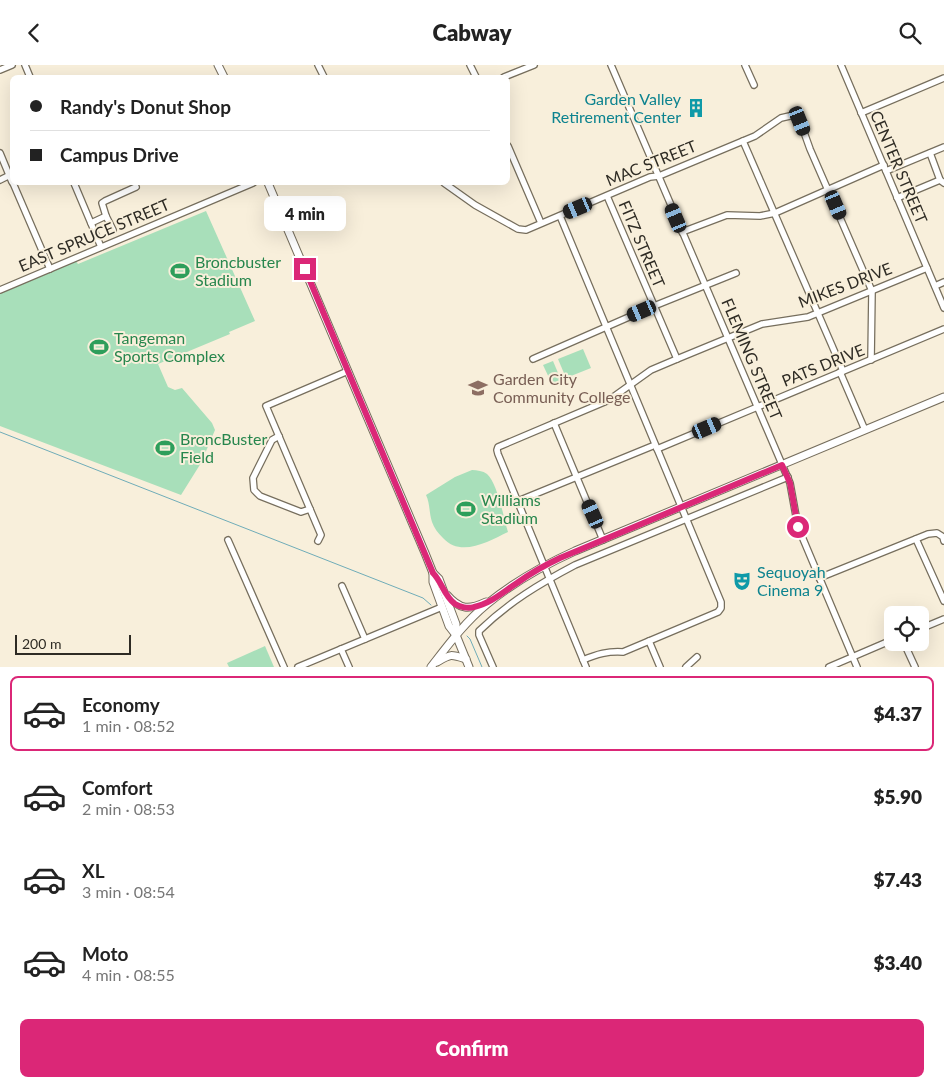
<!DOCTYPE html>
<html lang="en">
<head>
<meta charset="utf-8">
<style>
  :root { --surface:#fff; --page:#f6f6f6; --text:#222; --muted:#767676; --line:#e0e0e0; --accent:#db2777 }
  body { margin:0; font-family:Lato,sans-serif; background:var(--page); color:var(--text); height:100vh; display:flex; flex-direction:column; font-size:19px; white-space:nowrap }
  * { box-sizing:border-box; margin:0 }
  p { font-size:16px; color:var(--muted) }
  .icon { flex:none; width:28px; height:28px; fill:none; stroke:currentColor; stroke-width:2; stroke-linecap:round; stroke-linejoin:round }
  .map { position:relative; height:602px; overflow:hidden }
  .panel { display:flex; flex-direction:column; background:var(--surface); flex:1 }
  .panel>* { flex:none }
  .top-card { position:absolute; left:10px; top:10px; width:500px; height:110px; border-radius:8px; box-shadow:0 5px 20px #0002; display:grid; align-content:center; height:110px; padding:0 20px; background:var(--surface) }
  .fabs { position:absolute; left:884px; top:541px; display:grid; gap:10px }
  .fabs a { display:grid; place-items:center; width:45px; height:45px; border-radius:8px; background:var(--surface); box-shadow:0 5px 20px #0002; font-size:25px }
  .scale { position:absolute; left:15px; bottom:12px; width:116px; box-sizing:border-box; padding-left:5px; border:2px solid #2e2b24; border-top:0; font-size:14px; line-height:18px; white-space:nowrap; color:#2e2b24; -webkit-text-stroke:4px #f8efdb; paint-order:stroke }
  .end { position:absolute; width:22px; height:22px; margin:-11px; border:6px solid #db2777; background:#fff; box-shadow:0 0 0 2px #fff }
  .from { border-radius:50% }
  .bubble { position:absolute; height:35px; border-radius:8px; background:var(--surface); box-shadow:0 5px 20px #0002; font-size:16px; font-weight:800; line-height:35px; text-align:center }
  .car { position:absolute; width:15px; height:30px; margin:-15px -8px; border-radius:6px; box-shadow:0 0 4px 1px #0007; background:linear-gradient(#222 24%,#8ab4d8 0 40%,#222 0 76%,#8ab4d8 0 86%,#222 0) }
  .top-card b { display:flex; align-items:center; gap:18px; height:48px; font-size:19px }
  .top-card b+b { border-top:1px solid var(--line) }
  .top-card i { width:12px; height:12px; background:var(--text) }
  ul { padding:9px 0 0; list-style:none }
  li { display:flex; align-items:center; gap:15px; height:75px; margin:0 10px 8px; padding:0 10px; border:2px solid transparent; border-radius:8px }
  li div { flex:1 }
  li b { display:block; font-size:19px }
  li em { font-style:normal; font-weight:800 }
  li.on { border-color:var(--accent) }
  li>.icon { width:45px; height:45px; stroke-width:1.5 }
  .primary-button { display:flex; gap:10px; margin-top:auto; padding:10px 20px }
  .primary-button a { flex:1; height:58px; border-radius:8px; background:var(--accent); color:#fff; font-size:20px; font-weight:800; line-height:58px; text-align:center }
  header { display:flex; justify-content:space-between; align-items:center; height:65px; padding:0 20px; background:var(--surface); font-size:22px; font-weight:800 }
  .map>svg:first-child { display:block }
  .green { fill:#a8dfba }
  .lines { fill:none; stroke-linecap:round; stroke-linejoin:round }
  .stream { stroke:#6facb8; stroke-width:1 }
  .minor-casing { stroke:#766e5d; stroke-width:8 }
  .major-casing { stroke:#766e5d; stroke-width:9 }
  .minor { stroke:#fff; stroke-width:5.5 }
  .major { stroke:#fff; stroke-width:7 }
  .route { stroke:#db2777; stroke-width:6 }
  .labels { text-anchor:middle; stroke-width:4; stroke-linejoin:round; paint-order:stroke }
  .culture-label { font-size:16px; fill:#0d838f; stroke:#f8efdb; text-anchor:end }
  .street-label { font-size:16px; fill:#2e2b24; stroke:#f8efdb }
  .leisure-label { font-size:16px; fill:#27864d; stroke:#f8efdb; text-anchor:start }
  .education-label { font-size:16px; fill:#785e54; stroke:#f8efdb; text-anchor:start }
</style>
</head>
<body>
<header><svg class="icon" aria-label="back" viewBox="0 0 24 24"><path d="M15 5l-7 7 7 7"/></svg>Cabway<svg class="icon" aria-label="search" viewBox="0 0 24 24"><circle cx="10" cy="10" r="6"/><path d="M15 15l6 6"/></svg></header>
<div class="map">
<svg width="944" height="602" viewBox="0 0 944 602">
  <rect width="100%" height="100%" fill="#f8efdb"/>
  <g class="green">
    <polygon points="206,146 255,256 229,267 230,269 158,299 168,322 175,325 182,323 212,358 215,365 201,398 181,430 0,361 0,228 76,196 78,199"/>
    <polygon points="583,284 591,303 566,313 558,294"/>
    <polygon points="553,296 561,315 552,319 543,300"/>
    <path d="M472 405C477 405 483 406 487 409 497 417 504 454 508 467 489 476 461 493 443 473 438 468 434 463 432 457 429 448 430 438 426 430L455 412Z"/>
    <polygon points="265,581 274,602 229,602 227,598"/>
  </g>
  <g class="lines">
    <g class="stream">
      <polyline points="0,367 423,533 431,540"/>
      <polyline points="467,571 470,574 482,602"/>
    </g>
    <g class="minor-casing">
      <g id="minor">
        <polyline points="25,0 30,12"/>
        <polyline points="318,0 324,12"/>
        <polyline points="470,0 476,12"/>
        <polyline points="611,0 790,418 798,462 857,602"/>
        <polyline points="745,0 754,20"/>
        <polyline points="841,0 944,243"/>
        <polyline points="0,5 12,0"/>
        <polyline points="504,12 534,0"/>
        <polyline points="861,48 944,13"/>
        <polyline points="743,76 843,306"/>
        <polyline points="508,81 541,158"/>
        <polyline points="0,88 12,117"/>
        <polyline points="930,88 940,115 944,118"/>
        <polyline points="886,106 944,82"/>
        <polyline points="0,115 12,109"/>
        <polyline points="13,118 50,204"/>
        <polyline points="74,118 101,182"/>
        <polyline points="444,118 475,140 518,164 526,165 650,112 659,111 755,71 781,53 794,50 800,56 810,84 872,226 871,295"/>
        <polyline points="607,131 677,294"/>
        <polyline points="897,133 940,115"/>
        <polyline points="106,151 102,138 105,136 136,122"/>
        <path d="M560 151 721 537V543L718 547 623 587C608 586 597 589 583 595"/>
        <polyline points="91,158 106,151 113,165"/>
        <polyline points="682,167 727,150 760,151 775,148 884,100"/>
        <polyline points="935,221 944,217"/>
        <polyline points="0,225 253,118"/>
        <polyline points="533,294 654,241 736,208"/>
        <polyline points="840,307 865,365"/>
        <polyline points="554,358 603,475"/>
        <polyline points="279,371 272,375 253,413 254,425 260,431 301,447 310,444"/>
        <polyline points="657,384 944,264"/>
        <polyline points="518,436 655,380"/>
        <polyline points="916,474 944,536"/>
        <polyline points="228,475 284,602"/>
        <polyline points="318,476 321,470 266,341 348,306"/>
        <polyline points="819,513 928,469 937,468 943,472 944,476"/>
        <polyline points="342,521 365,574"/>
        <polyline points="920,564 944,554"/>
        <polyline points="649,576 660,602"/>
        <polyline points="904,578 915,602"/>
        <polyline points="341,584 349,602"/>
        <polyline points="298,602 442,542"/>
        <path d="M493 602 479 570V566C509 537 539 519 575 500L788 412"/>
        <polyline points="586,602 498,389 497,385 498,382 609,335 651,305 677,294 762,259 808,252 927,203"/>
        <polyline points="686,602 697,592"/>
        <polyline points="829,602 892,575"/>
      </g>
    </g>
    <g class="major-casing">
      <g id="major">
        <polyline points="218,0 224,12"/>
        <polyline points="268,118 425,488 433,508 439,514 456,559 456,570"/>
        <polyline points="433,508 433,517 449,561 456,570 469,602"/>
        <path d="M447 530C460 545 469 545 486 537"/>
        <path d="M437 597C451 589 450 589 466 594"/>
        <path d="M431 602C448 580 465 557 487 539 514 517 544 500 575 486L944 332"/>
      </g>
    </g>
    <use href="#minor" class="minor"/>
    <use href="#major" class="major"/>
  </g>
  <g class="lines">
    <path class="route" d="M305 204 433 508C442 517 444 531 455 539 460 542 468 544 474 542 490 539 503 527 517 518 531 508 545 500 560 493L782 400 790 418 798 462"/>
  </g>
  <defs>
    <g id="building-bare" transform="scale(1.5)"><path d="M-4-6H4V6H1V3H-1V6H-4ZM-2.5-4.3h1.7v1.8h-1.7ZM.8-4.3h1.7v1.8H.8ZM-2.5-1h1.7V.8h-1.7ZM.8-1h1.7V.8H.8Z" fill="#0f9aa8" stroke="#f8efdb" stroke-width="2.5" paint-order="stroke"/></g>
    <g id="stadium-bare" transform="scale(1.5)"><path d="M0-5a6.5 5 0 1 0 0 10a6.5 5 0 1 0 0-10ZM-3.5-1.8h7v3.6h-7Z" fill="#2e9e5b" stroke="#f8efdb" stroke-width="2.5" paint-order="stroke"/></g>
    <g id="university-bare" transform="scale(1.5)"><path d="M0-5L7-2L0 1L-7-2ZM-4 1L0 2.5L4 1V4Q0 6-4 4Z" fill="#8d6e63" stroke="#f8efdb" stroke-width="2.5" paint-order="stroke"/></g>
    <g id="theatre-bare" transform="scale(1.5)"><path d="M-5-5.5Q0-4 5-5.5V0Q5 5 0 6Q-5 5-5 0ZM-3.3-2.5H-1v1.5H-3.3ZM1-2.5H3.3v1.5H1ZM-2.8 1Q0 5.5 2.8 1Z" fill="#0f9aa8" stroke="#f8efdb" stroke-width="2.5" paint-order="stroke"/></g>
  </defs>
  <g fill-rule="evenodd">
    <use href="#building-bare" x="696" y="43"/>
    <use href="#stadium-bare" x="180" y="206"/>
    <use href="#stadium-bare" x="99" y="282"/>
    <use href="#university-bare" x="478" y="323"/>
    <use href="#stadium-bare" x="165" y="383"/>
    <use href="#stadium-bare" x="466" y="444"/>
    <use href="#theatre-bare" x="742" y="516"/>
  </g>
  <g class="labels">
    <g class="culture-label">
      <text x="681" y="40">Garden Valley<tspan x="681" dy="18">Retirement Center</tspan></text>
      <text x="757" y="513" text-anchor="start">Sequoyah<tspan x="757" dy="18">Cinema 9</tspan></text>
    </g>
    <g class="street-label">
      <text transform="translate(651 98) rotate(-22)" y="6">MAC STREET</text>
      <text transform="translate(899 102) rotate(67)" y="6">CENTER STREET</text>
      <text transform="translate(94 170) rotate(-23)" y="6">EAST SPRUCE STREET</text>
      <text transform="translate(642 179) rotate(67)" y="6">FITZ STREET</text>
      <text transform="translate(845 220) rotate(-21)" y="6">MIKES DRIVE</text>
      <text transform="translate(752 294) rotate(67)" y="6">FLEMING STREET</text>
      <text transform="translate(823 300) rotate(-22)" y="6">PATS DRIVE</text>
    </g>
    <g class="leisure-label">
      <text x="195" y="203">Broncbuster<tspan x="195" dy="18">Stadium</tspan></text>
      <text x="114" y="279">Tangeman<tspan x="114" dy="18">Sports Complex</tspan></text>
      <text x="180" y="380">BroncBuster<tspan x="180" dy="18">Field</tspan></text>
      <text x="481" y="441">Williams<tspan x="481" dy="18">Stadium</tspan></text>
    </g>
    <g class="education-label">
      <text x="493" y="320">Garden City<tspan x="493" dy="18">Community College</tspan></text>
    </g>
  </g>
</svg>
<div class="fabs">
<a><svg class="icon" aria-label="locate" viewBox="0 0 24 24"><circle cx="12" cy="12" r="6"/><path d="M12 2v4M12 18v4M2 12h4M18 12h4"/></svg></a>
</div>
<div class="scale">200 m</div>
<i class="end from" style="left:798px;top:462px"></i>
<i class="end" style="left:305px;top:204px"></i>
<div class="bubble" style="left:264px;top:131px;width:82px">4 min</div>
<i class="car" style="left:800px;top:56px;rotate:158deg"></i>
<i class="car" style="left:836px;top:140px;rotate:157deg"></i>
<i class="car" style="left:578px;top:143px;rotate:247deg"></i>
<i class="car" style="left:676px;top:153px;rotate:337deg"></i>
<i class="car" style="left:642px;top:246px;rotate:247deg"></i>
<i class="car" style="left:707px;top:363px;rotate:67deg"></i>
<i class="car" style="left:593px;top:449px;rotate:336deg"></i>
<div class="top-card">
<b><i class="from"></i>Randy's Donut Shop</b>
<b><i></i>Campus Drive</b>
</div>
</div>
<section class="panel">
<ul>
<li class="on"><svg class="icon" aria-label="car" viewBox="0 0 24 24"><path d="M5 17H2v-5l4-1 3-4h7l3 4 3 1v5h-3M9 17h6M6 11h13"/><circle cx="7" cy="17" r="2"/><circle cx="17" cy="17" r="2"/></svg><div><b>Economy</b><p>1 min · 08:52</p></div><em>$4.37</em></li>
<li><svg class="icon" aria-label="car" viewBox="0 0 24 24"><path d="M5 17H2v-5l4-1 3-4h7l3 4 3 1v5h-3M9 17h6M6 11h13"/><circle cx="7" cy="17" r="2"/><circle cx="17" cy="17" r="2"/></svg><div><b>Comfort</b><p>2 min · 08:53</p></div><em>$5.90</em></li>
<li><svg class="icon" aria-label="car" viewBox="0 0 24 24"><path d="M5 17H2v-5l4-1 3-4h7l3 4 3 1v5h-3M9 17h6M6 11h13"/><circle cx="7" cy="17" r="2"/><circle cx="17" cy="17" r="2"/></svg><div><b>XL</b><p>3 min · 08:54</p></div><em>$7.43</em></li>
<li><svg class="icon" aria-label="car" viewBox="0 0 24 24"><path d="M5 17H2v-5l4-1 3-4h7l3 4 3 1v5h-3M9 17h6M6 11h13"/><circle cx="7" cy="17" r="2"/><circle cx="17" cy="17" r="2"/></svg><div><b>Moto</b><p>4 min · 08:55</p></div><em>$3.40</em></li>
</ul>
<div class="primary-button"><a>Confirm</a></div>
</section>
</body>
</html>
